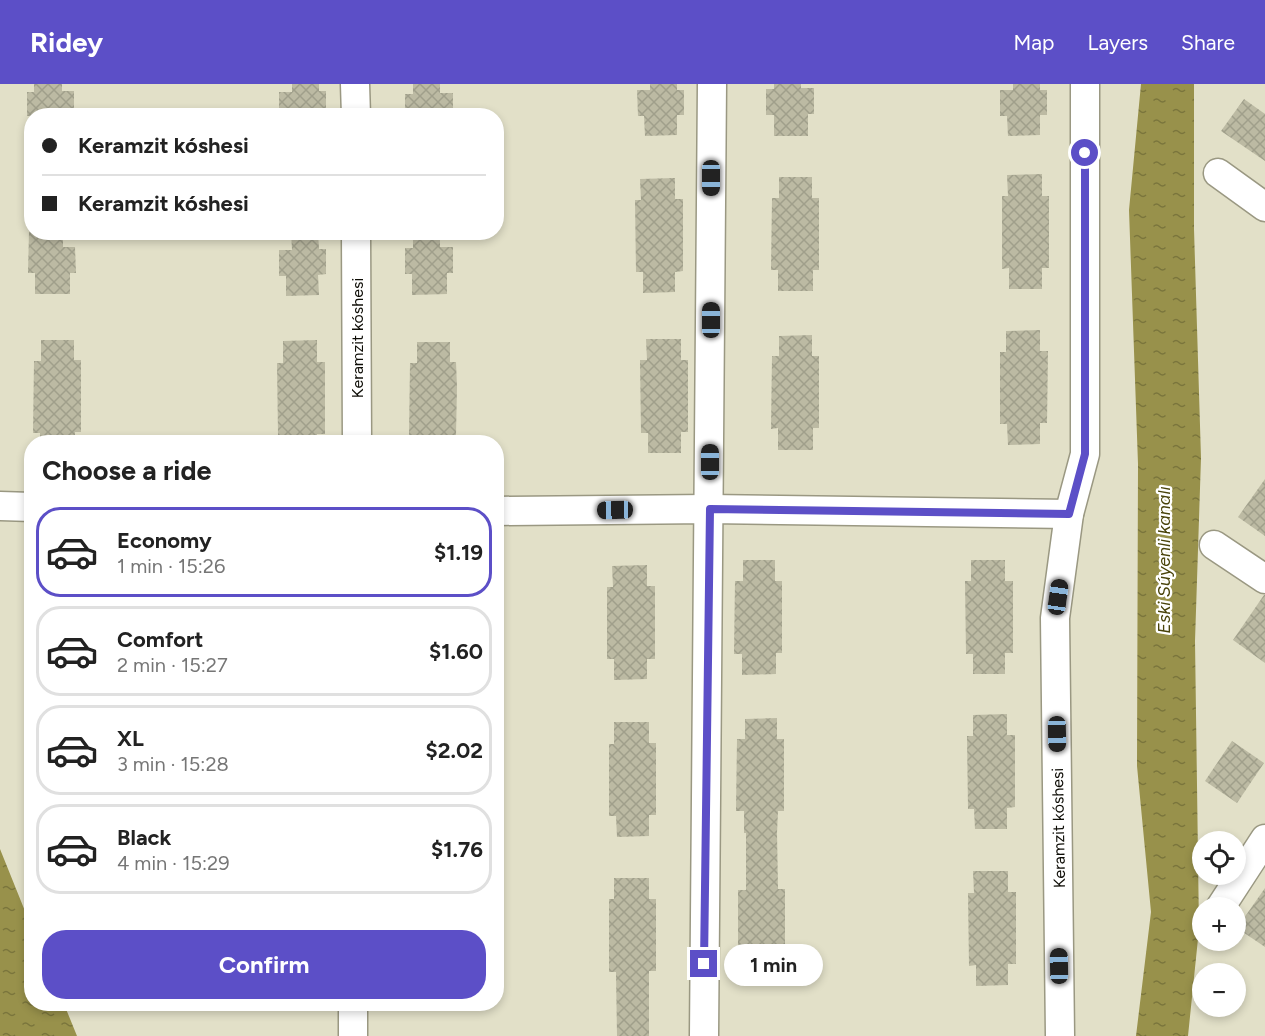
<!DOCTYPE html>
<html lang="en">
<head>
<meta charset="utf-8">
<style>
  :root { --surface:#fff; --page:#f6f6f6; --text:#222; --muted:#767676; --line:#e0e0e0; --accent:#5c4fc7 }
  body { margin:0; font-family:Figtree,sans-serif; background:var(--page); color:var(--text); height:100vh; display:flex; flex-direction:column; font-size:22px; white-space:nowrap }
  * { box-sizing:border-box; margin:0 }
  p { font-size:20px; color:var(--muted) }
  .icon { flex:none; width:33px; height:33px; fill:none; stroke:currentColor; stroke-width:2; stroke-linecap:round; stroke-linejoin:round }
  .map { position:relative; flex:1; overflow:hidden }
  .drawer { position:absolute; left:24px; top:351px; width:480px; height:576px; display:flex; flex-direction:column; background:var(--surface); border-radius:24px; box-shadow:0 3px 9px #0003 }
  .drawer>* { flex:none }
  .banner { position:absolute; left:24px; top:24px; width:480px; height:132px; border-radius:24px; box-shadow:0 3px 9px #0003; display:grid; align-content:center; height:132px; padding:0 18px; background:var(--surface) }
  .buttons { position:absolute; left:1192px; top:747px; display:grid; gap:12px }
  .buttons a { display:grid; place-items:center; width:54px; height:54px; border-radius:50%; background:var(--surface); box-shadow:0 3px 9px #0003; font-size:30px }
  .end { position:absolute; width:27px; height:27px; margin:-14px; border:8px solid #5c4fc7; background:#fff; box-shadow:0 0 0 3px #fff }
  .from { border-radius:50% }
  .bubble { position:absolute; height:42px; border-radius:21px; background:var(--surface); box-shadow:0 3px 9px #0003; font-size:20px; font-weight:700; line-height:42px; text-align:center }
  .car { position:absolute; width:18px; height:36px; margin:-18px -9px; border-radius:8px; box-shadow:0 0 4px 2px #0007; background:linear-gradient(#222 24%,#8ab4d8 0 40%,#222 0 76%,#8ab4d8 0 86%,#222 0) }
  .banner b { display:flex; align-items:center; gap:21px; height:57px; font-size:22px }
  .banner b+b { border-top:2px solid var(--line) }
  .banner i { width:15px; height:15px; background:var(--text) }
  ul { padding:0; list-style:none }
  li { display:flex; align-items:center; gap:18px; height:90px; margin:0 12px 9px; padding:0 6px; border:3px solid var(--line); border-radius:24px }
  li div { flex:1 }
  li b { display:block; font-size:22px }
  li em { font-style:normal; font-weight:700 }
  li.on { border-color:var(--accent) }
  li>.icon { width:54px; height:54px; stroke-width:1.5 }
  h2 { padding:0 18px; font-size:27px; line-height:72px }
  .button { display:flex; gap:12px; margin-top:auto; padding:12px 18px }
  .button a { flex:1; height:69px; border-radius:24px; background:var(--accent); color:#fff; font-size:24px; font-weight:700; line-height:69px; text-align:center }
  header { display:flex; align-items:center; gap:36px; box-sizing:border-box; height:84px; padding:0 30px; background:var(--accent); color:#fff }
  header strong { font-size:28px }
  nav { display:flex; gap:33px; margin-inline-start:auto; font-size:21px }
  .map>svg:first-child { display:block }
  .water { fill:url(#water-ripples) }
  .building { fill:url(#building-cross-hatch) }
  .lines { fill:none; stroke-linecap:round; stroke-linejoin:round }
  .minor-casing { stroke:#9a9882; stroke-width:31 }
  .minor { stroke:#fff; stroke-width:28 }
  .route { stroke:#5c4fc7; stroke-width:8 }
  .labels { text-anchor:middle; stroke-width:4.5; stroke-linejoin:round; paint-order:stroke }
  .street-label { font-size:16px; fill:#0d0c05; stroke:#fff }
  .water-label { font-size:18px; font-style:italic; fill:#49430a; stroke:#fff }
</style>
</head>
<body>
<header>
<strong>Ridey</strong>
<nav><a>Map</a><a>Layers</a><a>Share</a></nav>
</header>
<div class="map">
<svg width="1265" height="952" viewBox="0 0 1265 952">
  <defs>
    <pattern id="water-ripples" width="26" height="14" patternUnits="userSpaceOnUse" patternTransform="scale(1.5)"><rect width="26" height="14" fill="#98914b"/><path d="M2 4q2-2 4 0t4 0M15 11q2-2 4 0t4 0" fill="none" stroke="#7a753c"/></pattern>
    <pattern id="building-cross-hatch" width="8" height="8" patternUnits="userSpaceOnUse" patternTransform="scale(1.5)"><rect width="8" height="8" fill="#bcbaa3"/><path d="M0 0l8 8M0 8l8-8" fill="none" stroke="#a09f8b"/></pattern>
  </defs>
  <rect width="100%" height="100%" fill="#e2e0c8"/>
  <g class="water">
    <polygon points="1141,0 1194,0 1194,145 1201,374 1195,557 1199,845 1188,952 1136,952 1151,828 1137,682 1138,380 1129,126"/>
    <polygon points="0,765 31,842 32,920 64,920 77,952 0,952"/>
  </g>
  <g class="building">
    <polygon points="34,0 62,0 62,7 74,7 74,32 27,32 27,8 34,8"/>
    <polygon points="292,0 319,0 319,7 326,7 326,32 279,32 279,8 292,8"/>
    <polygon points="413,0 440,0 440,9 453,9 453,32 405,32 405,10 413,10"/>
    <polygon points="650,0 677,0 677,6 684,6 684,31 677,31 677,51 645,52 644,32 638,32 637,6 650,6"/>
    <polygon points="774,0 801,0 801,4 814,4 814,30 808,30 808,52 774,52 774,31 766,31 766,5 774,5"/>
    <polygon points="1013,0 1040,0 1040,6 1047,6 1047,31 1040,31 1040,51 1008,52 1007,32 1000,32 1000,6 1013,6"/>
    <polygon points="1244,15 1265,30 1265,77 1221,47"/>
    <polygon points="1042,90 1042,112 1049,112 1049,184 1042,184 1042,205 1009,205 1009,184 1002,185 1002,112 1008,112 1007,91"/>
    <polygon points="779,93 812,93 812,114 819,114 819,186 813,186 813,207 778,207 778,186 771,186 772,114 779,114"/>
    <polygon points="675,94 675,115 683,115 683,187 675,188 675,208 643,209 643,188 636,188 635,116 641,116 640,95"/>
    <polygon points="29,148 63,148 63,163 75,163 76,189 70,189 70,210 35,210 35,189 28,189"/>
    <polygon points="291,148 318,148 319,165 326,165 326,190 318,191 319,211 286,212 286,192 279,192 279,166 292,166"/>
    <polygon points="413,148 440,148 440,163 453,163 453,189 447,189 447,210 412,211 412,190 405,190 405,164 413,164"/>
    <polygon points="1040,246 1040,267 1048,267 1047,339 1040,339 1040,360 1008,361 1007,340 1000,340 1000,268 1006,268 1006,247"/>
    <polygon points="812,251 812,272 819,272 819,344 813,344 813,366 778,366 778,344 771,345 772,272 779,272 779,252"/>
    <polygon points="646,255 681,255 681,276 688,276 688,348 681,348 681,369 648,369 648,349 641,349 640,276 647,276"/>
    <polygon points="41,256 74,256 74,276 81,276 81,348 75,348 75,358 40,358 40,349 33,349 34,277 41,277"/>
    <polygon points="317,256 317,278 325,278 325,350 317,350 317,358 285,358 285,351 278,351 277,279 283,279 283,257"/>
    <polygon points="417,258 450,258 450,278 456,278 457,303 456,351 450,351 450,358 416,358 416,351 409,351 410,279 417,279"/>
    <polygon points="1265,395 1265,452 1238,433"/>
    <polygon points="743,476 775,476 775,497 782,497 782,569 776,569 776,590 742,591 742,570 734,570 735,497 743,497"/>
    <polygon points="971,476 1005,476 1005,497 1013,497 1013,569 1005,569 1005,590 973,590 973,570 966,570 965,497 971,497"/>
    <polygon points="647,481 647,502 655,502 655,575 647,575 647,595 614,596 614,575 607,575 607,503 613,503 612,482"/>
    <polygon points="1264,511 1265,511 1265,579 1233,556"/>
    <polygon points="1007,630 1007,651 1015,651 1015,723 1007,724 1007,745 975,745 974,725 968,725 967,652 973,652 973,631"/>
    <polygon points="777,634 777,655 784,655 784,727 778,727 777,749 778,805 785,805 785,877 779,877 779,899 745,899 745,878 738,878 738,806 746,806 746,749 744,749 744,727 736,727 737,655 745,655 745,635"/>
    <polygon points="614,638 649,638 649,659 656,659 656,731 649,731 649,752 617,753 616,732 609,732 609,660 614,660"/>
    <polygon points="1232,657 1264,679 1237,719 1205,697"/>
    <polygon points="973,787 1008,787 1008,808 1016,808 1016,880 1008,880 1008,901 976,902 976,881 969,882 968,809 974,809"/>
    <polygon points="614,794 649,794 649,815 656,815 656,887 649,887 649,952 617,952 616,888 609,888 609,815 614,815"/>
    <polygon points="1265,804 1265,863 1237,844"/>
  </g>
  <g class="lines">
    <g class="minor-casing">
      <g id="minor">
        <polyline points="355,0 356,32"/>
        <polyline points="1218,89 1265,123"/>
        <polyline points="356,148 357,358"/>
        <polyline points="0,422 32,423"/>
        <polyline points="496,427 709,425 1069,430"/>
        <polyline points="1214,461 1265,495"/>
        <polyline points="1220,824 1265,755"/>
        <polyline points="353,952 353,920"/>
        <polyline points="704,952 712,0"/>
        <polyline points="1060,952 1055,534 1069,430 1085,370 1085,0"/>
      </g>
    </g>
    <use href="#minor" class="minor"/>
  </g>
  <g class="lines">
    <polyline class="route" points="704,880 710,425 1069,430 1085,370 1085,69"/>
  </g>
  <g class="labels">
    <g class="street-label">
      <text transform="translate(357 254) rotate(-90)" y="6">Keramzit kóshesi</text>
      <text transform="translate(1058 744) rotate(-91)" y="6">Keramzit kóshesi</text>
    </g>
    <g class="water-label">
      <text transform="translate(1164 476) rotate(-90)" y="6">Eski Súyenli kanalı</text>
    </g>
  </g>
</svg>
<div class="buttons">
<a><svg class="icon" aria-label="locate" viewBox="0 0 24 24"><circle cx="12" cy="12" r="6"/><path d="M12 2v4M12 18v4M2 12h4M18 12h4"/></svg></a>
<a>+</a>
<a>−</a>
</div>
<i class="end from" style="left:1085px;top:69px"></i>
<i class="end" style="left:704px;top:880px"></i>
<div class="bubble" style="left:724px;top:860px;width:99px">1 min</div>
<i class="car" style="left:711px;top:94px;rotate:180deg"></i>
<i class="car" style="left:711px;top:236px;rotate:0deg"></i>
<i class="car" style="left:710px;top:378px;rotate:0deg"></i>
<i class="car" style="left:615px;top:426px;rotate:269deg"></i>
<i class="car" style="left:1058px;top:513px;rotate:8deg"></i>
<i class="car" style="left:1057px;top:650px;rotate:179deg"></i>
<i class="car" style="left:1059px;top:882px;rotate:359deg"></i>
<div class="banner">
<b><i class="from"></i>Keramzit kóshesi</b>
<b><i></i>Keramzit kóshesi</b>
</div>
<section class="drawer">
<h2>Choose a ride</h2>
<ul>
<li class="on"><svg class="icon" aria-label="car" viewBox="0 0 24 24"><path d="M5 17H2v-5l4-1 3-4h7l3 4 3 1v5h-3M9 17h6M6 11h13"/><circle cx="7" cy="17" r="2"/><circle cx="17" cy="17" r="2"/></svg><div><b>Economy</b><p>1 min · 15:26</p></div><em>$1.19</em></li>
<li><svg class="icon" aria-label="car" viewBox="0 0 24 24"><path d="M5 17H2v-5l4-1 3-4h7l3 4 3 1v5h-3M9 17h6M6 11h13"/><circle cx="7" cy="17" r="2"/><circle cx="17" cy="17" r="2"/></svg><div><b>Comfort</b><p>2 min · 15:27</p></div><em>$1.60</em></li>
<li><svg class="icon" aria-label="car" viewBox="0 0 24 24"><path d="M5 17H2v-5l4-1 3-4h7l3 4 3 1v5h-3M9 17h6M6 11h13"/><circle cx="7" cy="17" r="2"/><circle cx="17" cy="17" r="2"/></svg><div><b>XL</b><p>3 min · 15:28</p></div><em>$2.02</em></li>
<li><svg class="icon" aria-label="car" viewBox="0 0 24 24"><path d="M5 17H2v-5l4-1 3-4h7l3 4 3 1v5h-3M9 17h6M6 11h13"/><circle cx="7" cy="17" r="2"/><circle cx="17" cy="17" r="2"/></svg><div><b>Black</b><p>4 min · 15:29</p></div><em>$1.76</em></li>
</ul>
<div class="button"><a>Confirm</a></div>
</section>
</div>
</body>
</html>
